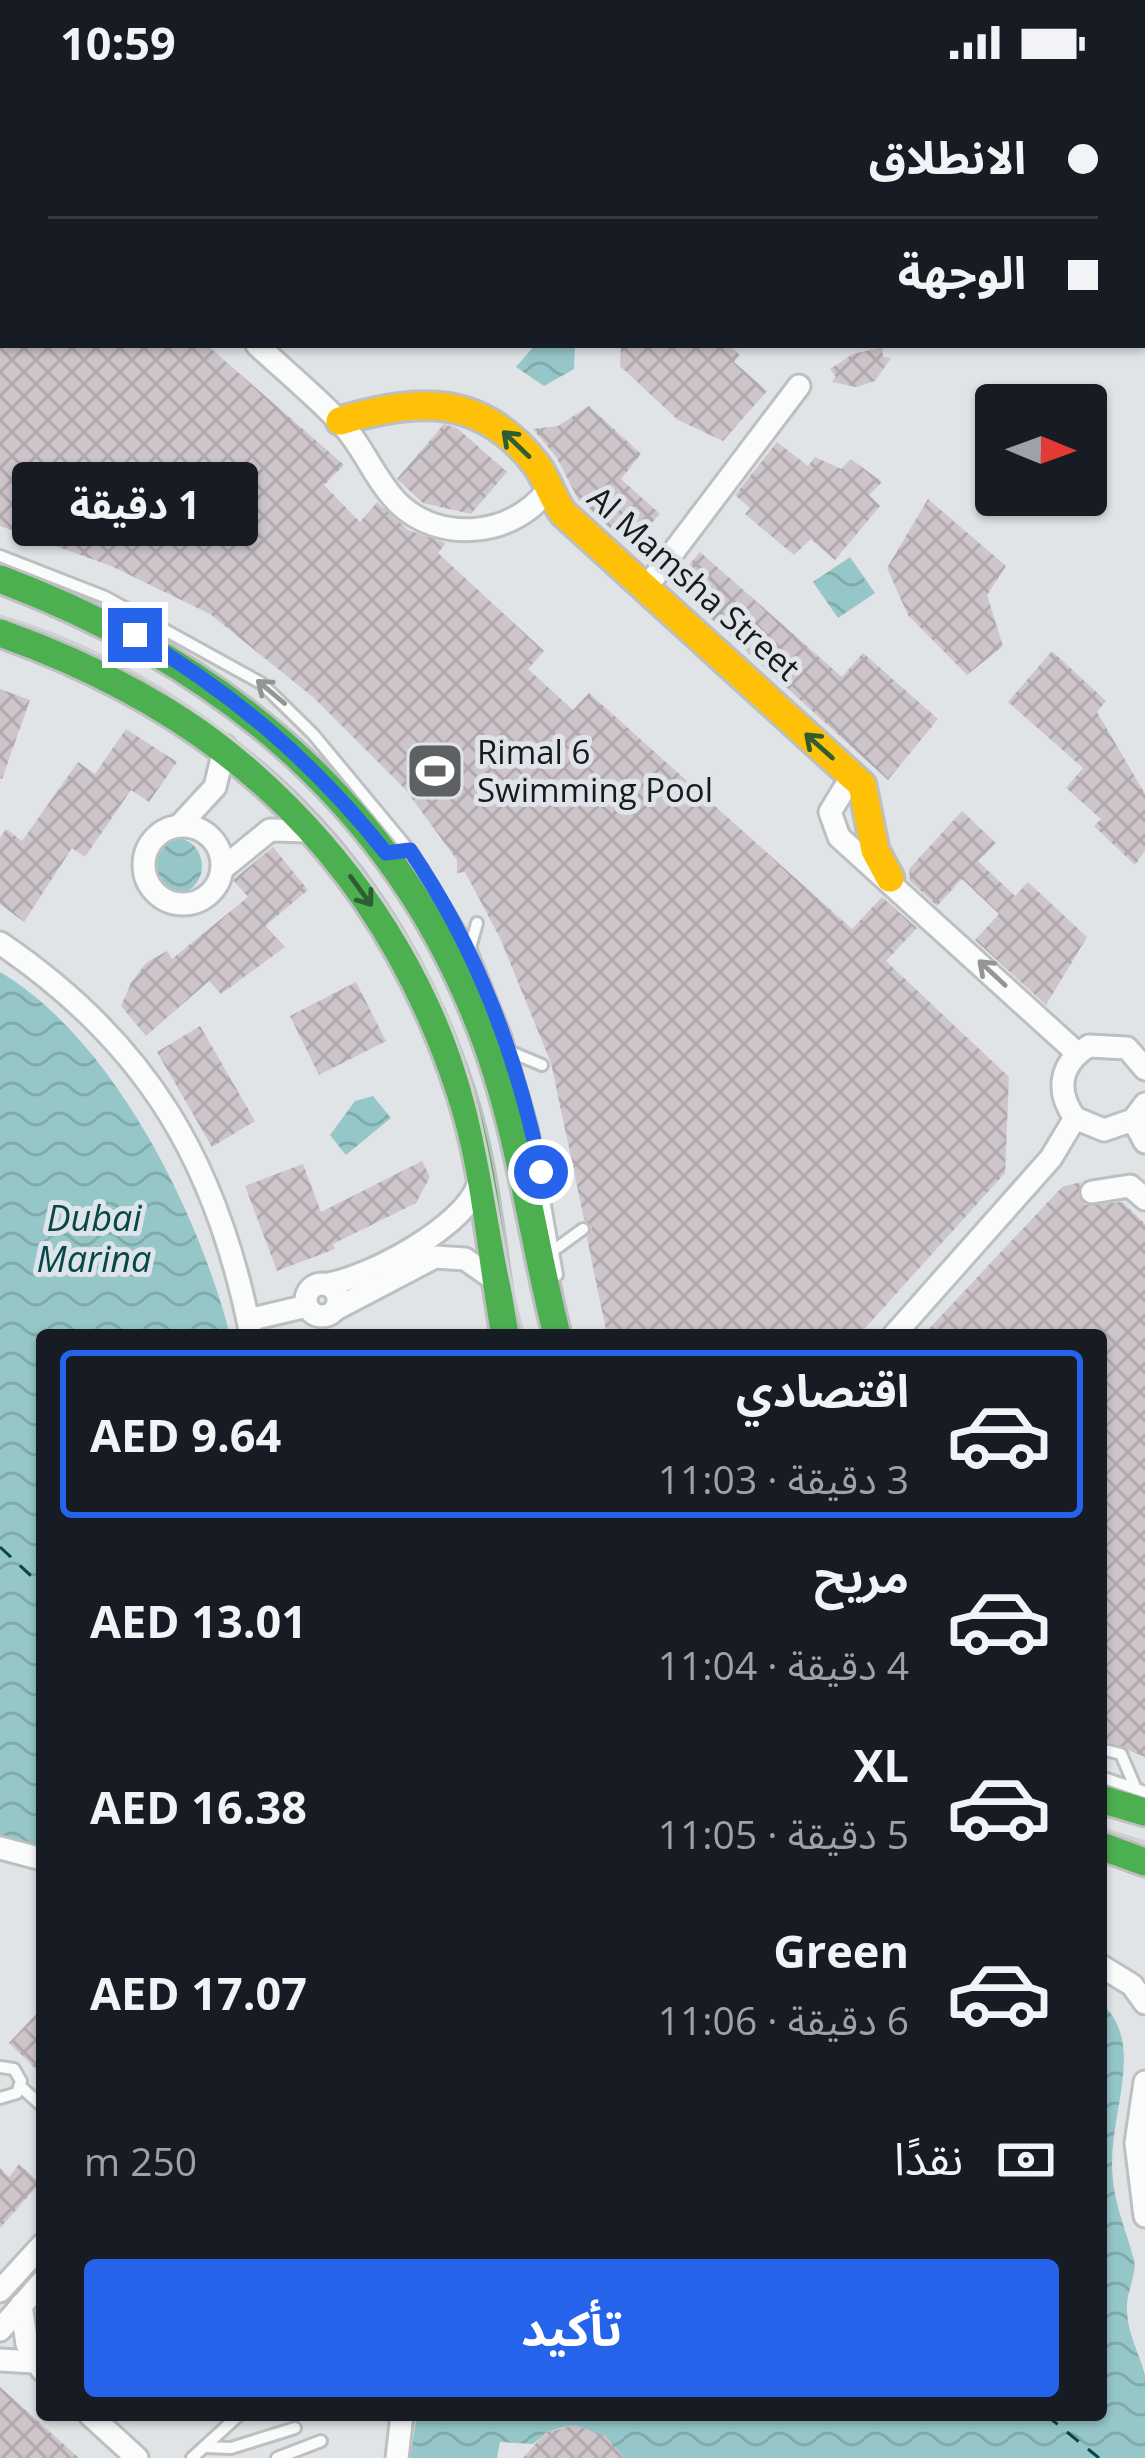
<!DOCTYPE html>
<html lang="ar">
<head>
<meta charset="utf-8">
<style>
  :root { --surface:#171b24; --page:#20242c; --text:#f1f3f6; --muted:#9ea1a6; --line:#363941; --accent:#2563eb }
  body { margin:0; font-family:"Open Sans","Noto Sans Arabic",sans-serif; background:var(--page); color:var(--text); direction:rtl; height:100vh; display:flex; flex-direction:column; font-size:45px; white-space:nowrap }
  * { box-sizing:border-box; margin:0 }
  p { font-size:39px; color:var(--muted) }
  .icon { flex:none; width:66px; height:66px; fill:none; stroke:currentColor; stroke-width:2; stroke-linecap:round; stroke-linejoin:round }
  .map { position:relative; flex:1; overflow:hidden; direction:ltr }
  .details { position:absolute; left:36px; top:1245px; width:1071px; height:1092px; display:flex; flex-direction:column; background:var(--surface); border-radius:12px; box-shadow:0 3px 9px #0004; direction:rtl }
  .details>* { flex:none }
  .hud { position:absolute; left:0px; top:0px; width:1146px; height:264px; box-shadow:0 3px 9px #0004; direction:rtl; display:grid; align-content:center; height:264px; padding:0 48px; background:var(--surface) }
  .needle { width:78px; rotate:91deg }
  .fabs { position:absolute; left:975px; top:300px; display:grid; gap:24px }
  .fabs a { display:grid; place-items:center; width:132px; height:132px; border-radius:12px; background:var(--surface); box-shadow:0 3px 9px #0004; font-size:60px }
  .end { position:absolute; width:54px; height:54px; margin:-27px; border:15px solid #2563eb; background:#fff; box-shadow:0 0 0 6px #fff }
  .from { border-radius:50% }
  .bubble { position:absolute; height:84px; border-radius:12px; background:var(--surface); box-shadow:0 3px 9px #0004; font-size:39px; font-weight:700; line-height:84px; text-align:center; direction:rtl }
  .hud b { display:flex; align-items:center; gap:42px; height:114px; font-size:45px }
  .hud b+b { border-top:3px solid var(--line) }
  .hud i { width:30px; height:30px; background:var(--text) }
  ul { padding:21px 0 0; list-style:none }
  li { display:flex; align-items:center; gap:36px; height:168px; margin:0 24px 18px; padding:0 24px; border:6px solid transparent; border-radius:12px }
  li div { flex:1 }
  li b { display:block; font-size:45px }
  li em { font-style:normal; font-weight:700 }
  li.current { border-color:var(--accent) }
  li>.icon { width:108px; height:108px; stroke-width:1.5 }
  .pay { display:flex; align-items:center; gap:30px; height:132px; padding:0 48px; font-size:45px }
  .pay p { margin-inline-start:auto }
  .primary-button { display:flex; gap:24px; margin-top:auto; padding:24px 48px }
  .primary-button a { flex:1; height:138px; border-radius:12px; background:var(--accent); color:#fff; font-size:48px; font-weight:700; line-height:138px; text-align:center }
  .status { display:flex; justify-content:space-between; align-items:center; height:84px; padding:0 60px; background:var(--surface); direction:ltr }
  .status svg { height:33px; fill:currentColor }
  .map>svg:first-child { display:block }
  .water { fill:url(#water-waves) }
  .lines { fill:none; stroke-linecap:round; stroke-linejoin:round }
  .ferry { stroke:#064849; stroke-width:3; stroke-dasharray:15 12; stroke-linecap:butt }
  .building { fill:url(#building-cross-hatch) }
  .lane-casing { stroke:#bdbfc1; stroke-width:16 }
  .street-casing { stroke:#bdbfc1; stroke-width:27 }
  .fast-casing { stroke:#bdbfc1; stroke-width:33 }
  .slow-casing { stroke:#bdbfc1; stroke-width:33 }
  .lane { stroke:#fafbfb; stroke-width:10 }
  .street { stroke:#fafbfb; stroke-width:21 }
  .fast { stroke:#4caf50; stroke-width:27 }
  .slow { stroke:#ffc107; stroke-width:27 }
  .tram { stroke:#cfd0d0; stroke-width:3 }
  .oneway { stroke:#2f5d33 }
  .oneway2 { stroke:#949696 }
  .route { stroke:#2563eb; stroke-width:15 }
  .labels { text-anchor:middle; stroke-width:10; stroke-linejoin:round; paint-order:stroke }
  .street-label { font-size:33px; fill:#181a1b; stroke:#dee4ea }
  .poi-label { font-size:33px; fill:#181a1b; stroke:#dee4ea; text-anchor:start }
  .water-label { font-size:36px; font-style:italic; fill:#064849; stroke:#dee4ea }
</style>
</head>
<body>
<div class="status"><b>10:59</b><svg viewBox="0 0 49 12"><path d="M0 12V9h3v3zM5 12V6h3v6zM10 12V3h3v9zM15 12V0h3v12zM26 1h20v11H26zM47 4h2v5h-2z"/></svg></div>
<div class="map">
<svg width="1145" height="2374" viewBox="0 0 1145 2374">
  <defs>
    <pattern id="water-waves" width="16" height="10" patternUnits="userSpaceOnUse" patternTransform="scale(3)"><rect width="16" height="10" fill="#95c7c8"/><path d="M0 5q4-4 8 0t8 0" fill="none" stroke="#80aaab"/></pattern>
    <pattern id="building-cross-hatch" width="8" height="8" patternUnits="userSpaceOnUse" patternTransform="scale(3)"><rect width="8" height="8" fill="#cec5ca"/><path d="M0 0l8 8M0 8l8-8" fill="none" stroke="#b0a9ad"/></pattern>
  </defs>
  <rect width="100%" height="100%" fill="#e1e4e7"/>
  <g class="water">
    <polygon points="535,261 575,261 574,285 544,302 516,283"/>
    <polygon points="850,473 875,509 838,534 813,498"/>
    <circle cx="173" cy="782" r="29"/>
    <path d="M0 888C113 955 198 1127 230 1251H42V1763L0 1752Z"/>
    <polygon points="373,1012 391,1034 346,1071 330,1051 355,1017"/>
    <path d="M1101 1919C1145 1957 1112 2023 1112 2079 1112 2116 1125 2142 1134 2176 1137 2190 1127 2207 1127 2221 1126 2248 1139 2267 1145 2291 1145 2316 1145 2349 1145 2374H620C596 2340 566 2330 533 2360L500 2358 497 2374H410L417 2331H1101Z"/>
  </g>
  <g class="lines">
    <g class="ferry">
      <polyline points="0,1463 42,1502"/>
      <polyline points="1046,2331 1099,2374"/>
    </g>
  </g>
  <g class="building">
    <polygon points="0,261 207,261 344,381 324,401 360,438 377,418 408,446 446,459 438,469 544,567 528,585 573,626 589,609 852,845 882,813 917,844 886,877 1009,993 1005,1089 859,1251 607,1251 587,1154 592,1143 584,1135 551,979 500,854 465,788 457,789 457,776 405,705 314,614 210,530 111,482 0,442"/>
    <polygon points="621,261 729,261 740,271 734,278 767,307 723,357 678,336 620,282"/>
    <polygon points="882,263 883,273 891,274 875,297 856,303 832,298 836,293 830,285 853,270"/>
    <polygon points="589,322 641,370 621,395 660,430 630,462 578,415 557,374 533,345 558,342"/>
    <polygon points="444,340 457,344 507,388 471,430 423,419 397,395"/>
    <polygon points="777,358 808,382 815,373 841,385 851,375 882,398 869,411 880,422 835,476 811,455 794,471 745,430 750,424 735,411"/>
    <polygon points="928,415 1006,482 987,511 1003,562 967,591 908,531 887,484"/>
    <polygon points="700,468 842,593 863,569 938,635 888,696 673,500"/>
    <polygon points="1052,567 1106,617 1097,628 1145,710 1145,767 1135,781 1094,742 1101,735 1066,704 1083,684 1008,618"/>
    <polygon points="0,605 30,616 2,695 0,694"/>
    <polygon points="126,645 177,678 149,718 131,706 85,773 72,764 24,838 0,820 0,754 6,745 22,757 78,678 95,690"/>
    <polygon points="962,727 996,759 978,777 1015,812 1028,798 1087,853 1046,921 975,856 999,830 962,795 937,822 910,797 909,785"/>
    <polygon points="273,763 308,806 265,842 285,863 221,910 209,897 146,952 121,922 131,899 146,879 167,867 172,875 248,813 233,796"/>
    <polygon points="356,898 386,957 319,991 290,932"/>
    <polygon points="200,942 255,1037 212,1063 157,968"/>
    <polygon points="422,1077 430,1093 416,1119 333,1160 335,1165 277,1187 245,1102 303,1080 321,1128"/>
    <polygon points="1081,1098 1078,1111 1086,1121 1122,1118 1145,1140 1145,1673 1101,1655 1101,1251 923,1251 1062,1103"/>
    <polygon points="42,1924 42,1991 9,1959"/>
    <polygon points="19,2080 40,2099 0,2144 0,2084 9,2093"/>
    <polygon points="0,2303 79,2374 0,2374"/>
    <polygon points="575,2341 605,2352 625,2374 523,2374 545,2349"/>
  </g>
  <g class="lines">
    <g class="lane-casing">
      <g id="lane">
        <polyline points="132,0 135,3"/>
        <polyline points="172,3 176,0"/>
        <polyline points="0,472 105,513 261,599 313,650 410,767 470,864 505,951 532,1045 557,1191"/>
        <polyline points="470,864 477,839"/>
        <polyline points="511,968 542,981"/>
        <polyline points="557,1164 583,1145"/>
        <polyline points="1101,1665 1121,1670 1136,1705"/>
        <polyline points="1101,1693 1145,1708"/>
        <polyline points="0,1983 14,1985 21,1997 17,2009 0,2014"/>
        <polyline points="21,2003 42,2022"/>
        <polyline points="205,2363 231,2364 295,2344"/>
        <polyline points="192,2374 239,2331"/>
        <polyline points="277,2374 321,2357"/>
      </g>
    </g>
    <g class="street-casing">
      <g id="street">
        <polyline points="0,27 3,30"/>
        <path d="M257 261C284 286 313 310 339 337 363 361 374 395 398 419 440 460 512 452 546 408"/>
        <polyline points="646,504 799,302"/>
        <polyline points="852,692 830,728 839,753 1077,969"/>
        <polyline points="179,742 215,703 225,662"/>
        <circle cx="183" cy="781" r="39"/>
        <polyline points="222,785 270,746 309,747"/>
        <path d="M0 859C147 959 217 1078 251 1251"/>
        <path d="M1145 985 1127 964 1089 962C1060 979 1055 1007 1075 1034L1104 1046 1133 1036 1145 1020"/>
        <polyline points="1133,1036 1145,1058"/>
        <polyline points="1092,1108 1130,1102 1145,1115"/>
        <circle cx="322" cy="1216" r="16"/>
        <path d="M328 1200C370 1193 464 1143 478 1101"/>
        <polyline points="336,1225 435,1173 465,1175 495,1196"/>
        <polyline points="248,1236 307,1222"/>
        <polyline points="894,1251 1051,1074 1075,1034"/>
        <polyline points="0,1764 42,1775"/>
        <polyline points="1101,1882 1132,1901 1145,1919"/>
        <polyline points="1145,1998 1136,2059 1145,2132"/>
        <polyline points="0,2207 42,2161"/>
        <polyline points="21,2221 27,2260 42,2286"/>
        <polyline points="0,2246 42,2198"/>
        <polyline points="0,2276 34,2278"/>
        <polyline points="90,2331 137,2374"/>
        <polyline points="397,2374 402,2331"/>
      </g>
    </g>
    <g class="fast-casing">
      <g id="fast">
        <path d="M0 495C230 582 405 729 489 966 521 1058 533 1157 557 1251"/>
        <path d="M0 549C229 630 383 774 460 1008 486 1086 490 1170 505 1251"/>
        <polyline points="1101,1715 1145,1728"/>
        <polyline points="1101,1762 1145,1778"/>
      </g>
    </g>
    <g class="slow-casing">
      <path id="slow" d="M340 337C417 313 481 310 535 379 547 394 552 414 563 429L862 701 875 766 890 794"/>
    </g>
    <use href="#lane" class="lane"/>
    <use href="#street" class="street"/>
    <use href="#fast" class="fast"/>
    <use href="#slow" class="slow"/>
    <g class="tram">
      <path d="M0 532C222 597 419 794 476 1019 496 1095 502 1175 524 1251"/>
      <polyline points="1101,1744 1145,1758"/>
    </g>
  </g>
  <defs><path id="oneway-shaft" d="M-6 0H5M1.5-3L5.5 0L1.5 3" fill="none" stroke-width="1.6" stroke-linecap="round" stroke-linejoin="round" transform="scale(3)"/></defs>
  <g class="oneway">
    <use href="#oneway-shaft" transform="translate(516 360) rotate(-136)"/>
    <use href="#oneway-shaft" transform="translate(819 662) rotate(-138)"/>
    <use href="#oneway-shaft" transform="translate(361 807) rotate(54)"/>
  </g>
  <g class="oneway2">
    <use href="#oneway-shaft" transform="translate(271 608) rotate(-140)"/>
    <use href="#oneway-shaft" transform="translate(992 889) rotate(-137)"/>
  </g>
  <g class="lines">
    <path class="route" d="M135 551C234 610 314 678 386 769L410 766C477 865 517 971 541 1088"/>
  </g>
  <defs>
    <g id="stadium-square" transform="scale(3)"><rect x="-9" y="-9" width="18" height="18" rx="4" fill="#5e6162" stroke="#dee4ea"/><path d="M0-5a6.5 5 0 1 0 0 10a6.5 5 0 1 0 0-10ZM-3.5-1.8h7v3.6h-7Z" fill="#fff"/></g>
  </defs>
  <g fill-rule="evenodd">
    <use href="#stadium-square" x="435" y="687"/>
  </g>
  <g class="labels">
    <g class="street-label">
      <text transform="translate(694 499) rotate(42)" y="12">Al Mamsha Street</text>
    </g>
    <g class="poi-label">
      <text x="477" y="680">Rimal 6<tspan x="477" dy="38">Swimming Pool</tspan></text>
    </g>
    <g class="water-label">
      <text x="94" y="1147">Dubai<tspan x="94" dy="41">Marina</tspan></text>
    </g>
  </g>
</svg>
<div class="fabs">
<a><svg class="needle" viewBox="-14 -14 28 28"><path d="M0-13l5 13h-10z" fill="#e53935"/><path d="M0 13l5-13h-10z" fill="#9ea1a6"/></svg></a>
</div>
<i class="end from" style="left:541px;top:1088px"></i>
<i class="end" style="left:135px;top:551px"></i>
<div class="bubble" style="left:12px;top:378px;width:246px">1 دقيقة</div>
<div class="hud">
<b><i class="from"></i>الانطلاق</b>
<b><i></i>الوجهة</b>
</div>
<section class="details">
<ul>
<li class="current"><svg class="icon" aria-label="car" viewBox="0 0 24 24"><path d="M5 17H2v-5l4-1 3-4h7l3 4 3 1v5h-3M9 17h6M6 11h13"/><circle cx="7" cy="17" r="2"/><circle cx="17" cy="17" r="2"/></svg><div><b>اقتصادي</b><p>3 دقيقة · 11:03</p></div><em>AED 9.64</em></li>
<li><svg class="icon" aria-label="car" viewBox="0 0 24 24"><path d="M5 17H2v-5l4-1 3-4h7l3 4 3 1v5h-3M9 17h6M6 11h13"/><circle cx="7" cy="17" r="2"/><circle cx="17" cy="17" r="2"/></svg><div><b>مريح</b><p>4 دقيقة · 11:04</p></div><em>AED 13.01</em></li>
<li><svg class="icon" aria-label="car" viewBox="0 0 24 24"><path d="M5 17H2v-5l4-1 3-4h7l3 4 3 1v5h-3M9 17h6M6 11h13"/><circle cx="7" cy="17" r="2"/><circle cx="17" cy="17" r="2"/></svg><div><b>XL</b><p>5 دقيقة · 11:05</p></div><em>AED 16.38</em></li>
<li><svg class="icon" aria-label="car" viewBox="0 0 24 24"><path d="M5 17H2v-5l4-1 3-4h7l3 4 3 1v5h-3M9 17h6M6 11h13"/><circle cx="7" cy="17" r="2"/><circle cx="17" cy="17" r="2"/></svg><div><b>Green</b><p>6 دقيقة · 11:06</p></div><em>AED 17.07</em></li>
</ul>
<div class="pay"><svg class="icon" aria-label="cash" viewBox="0 0 24 24"><path d="M3 7h18v10H3z"/><circle cx="12" cy="12" r="2"/></svg>نقدًا<p>250 m</p></div>
<div class="primary-button"><a>تأكيد</a></div>
</section>
</div>
</body>
</html>
